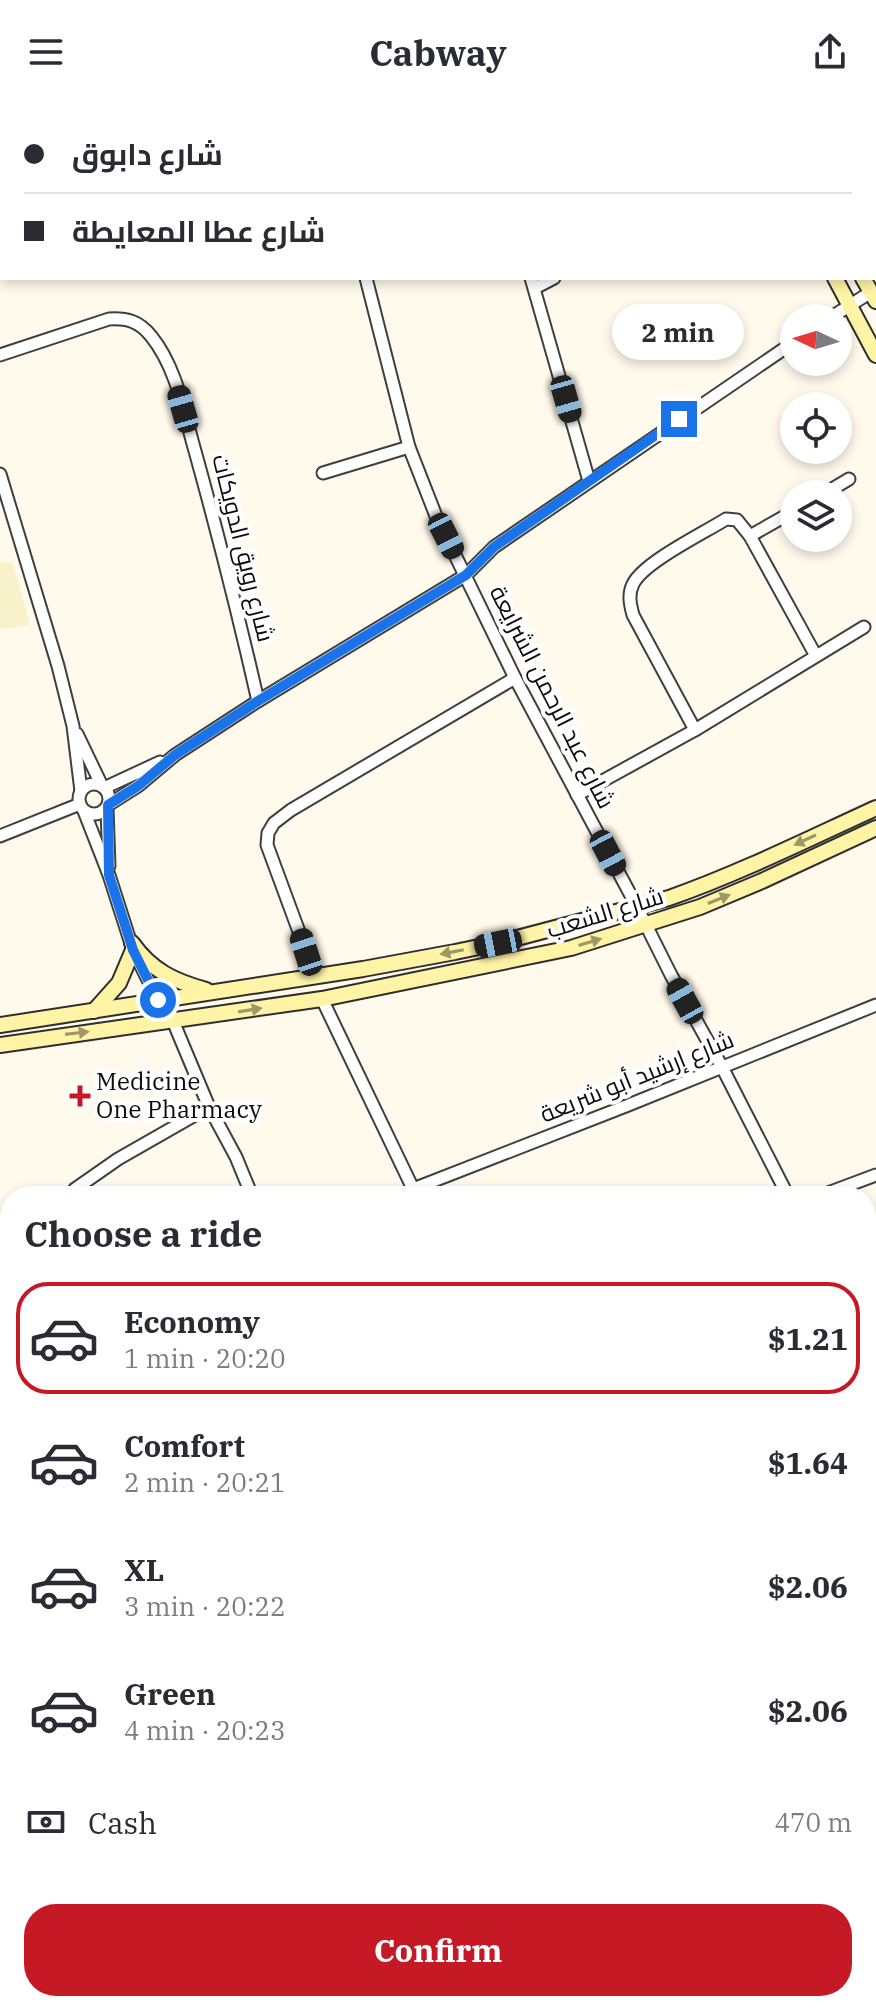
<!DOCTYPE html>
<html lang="en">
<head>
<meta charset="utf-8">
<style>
  :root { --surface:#fff; --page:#f7f7f7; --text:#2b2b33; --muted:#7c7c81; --line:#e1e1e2; --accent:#c61926 }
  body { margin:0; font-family:"IBM Plex Serif",Cairo,serif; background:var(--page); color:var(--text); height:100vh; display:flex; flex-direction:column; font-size:30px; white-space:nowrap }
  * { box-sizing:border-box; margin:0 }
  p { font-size:26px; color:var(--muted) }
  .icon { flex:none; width:44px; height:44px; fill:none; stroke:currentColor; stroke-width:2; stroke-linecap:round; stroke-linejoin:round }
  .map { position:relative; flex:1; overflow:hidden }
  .panel { position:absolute; left:0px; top:1082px; width:876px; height:826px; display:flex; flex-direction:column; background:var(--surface); border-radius:32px 32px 0 0; box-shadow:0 4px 12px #0003 }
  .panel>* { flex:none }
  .hud { position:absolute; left:0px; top:0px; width:876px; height:176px; box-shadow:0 4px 12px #0003; display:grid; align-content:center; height:176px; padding:0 24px; background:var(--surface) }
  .needle { width:52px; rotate:274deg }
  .tools { position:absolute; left:780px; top:200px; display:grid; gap:16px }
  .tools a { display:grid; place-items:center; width:72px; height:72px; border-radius:50%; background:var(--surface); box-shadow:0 4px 12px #0003; font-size:40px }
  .end { position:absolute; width:36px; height:36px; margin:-18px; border:10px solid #1a73e8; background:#fff; box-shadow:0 0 0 4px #fff }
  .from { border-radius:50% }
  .bubble { position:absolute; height:56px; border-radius:28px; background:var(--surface); box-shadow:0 4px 12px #0003; font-size:26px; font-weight:700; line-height:56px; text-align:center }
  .car { position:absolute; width:24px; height:48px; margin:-24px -12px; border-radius:10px; box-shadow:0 0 6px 2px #0007; background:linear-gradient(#222 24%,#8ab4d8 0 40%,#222 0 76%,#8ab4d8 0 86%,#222 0) }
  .hud b { display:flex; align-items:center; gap:28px; height:76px; font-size:30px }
  .hud b+b { border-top:2px solid var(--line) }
  .hud i { width:20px; height:20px; background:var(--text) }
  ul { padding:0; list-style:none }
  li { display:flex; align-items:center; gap:24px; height:112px; margin:0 16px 12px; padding:0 8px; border:4px solid transparent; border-radius:32px }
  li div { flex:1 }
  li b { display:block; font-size:30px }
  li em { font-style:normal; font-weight:700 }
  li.current { border-color:var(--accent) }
  li>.icon { width:72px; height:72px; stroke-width:1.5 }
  h2 { padding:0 24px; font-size:36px; line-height:96px }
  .pay { display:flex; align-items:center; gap:20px; height:88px; padding:0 24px; font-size:30px }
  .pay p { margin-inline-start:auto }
  .button { display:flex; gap:16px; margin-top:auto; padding:16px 24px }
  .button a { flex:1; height:92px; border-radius:32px; background:var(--accent); color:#fff; font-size:32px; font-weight:700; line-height:92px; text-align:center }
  header { display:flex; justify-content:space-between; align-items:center; height:104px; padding:0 24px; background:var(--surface); font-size:36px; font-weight:700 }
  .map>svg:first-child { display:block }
  .farmland { fill:#f7f2c9 }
  .green { fill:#d2ecb1 }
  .forest { fill:#b5de90 }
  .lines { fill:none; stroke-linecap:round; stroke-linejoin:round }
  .street-casing { stroke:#3f3f3f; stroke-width:15 }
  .secondary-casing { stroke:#2e2e2e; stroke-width:18 }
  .street { stroke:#fff; stroke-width:11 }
  .secondary { stroke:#fff3a6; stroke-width:14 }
  .oneway { fill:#9e9768 }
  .route { stroke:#1a73e8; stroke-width:10 }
  .poi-dot { fill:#c61926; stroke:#fff; stroke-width:3 }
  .labels { text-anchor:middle; stroke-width:8; stroke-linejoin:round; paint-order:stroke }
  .street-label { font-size:24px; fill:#0c0c0c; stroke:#fff }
  .poi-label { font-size:24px; fill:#0c0c0c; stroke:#fff; text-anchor:start }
</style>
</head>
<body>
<header><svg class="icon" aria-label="menu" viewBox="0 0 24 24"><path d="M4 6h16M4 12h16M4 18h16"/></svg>Cabway<svg class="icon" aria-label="share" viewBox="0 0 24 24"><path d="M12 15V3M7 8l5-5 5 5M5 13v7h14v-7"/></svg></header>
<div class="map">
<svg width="876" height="1907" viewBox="0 0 876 1907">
  <rect width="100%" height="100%" fill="#fffaeb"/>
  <polygon class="farmland" points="0,458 13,459 30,521 0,525"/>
  <polygon class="green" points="785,0 876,0 876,171 874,167 874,2 786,2"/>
  <polygon class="forest" points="10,1794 10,1898 645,1898 652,1907 0,1907 0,1796"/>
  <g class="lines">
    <g class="street-casing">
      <g id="street">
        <polyline points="477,0 478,2"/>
        <polyline points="319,2 330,0"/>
        <polyline points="0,72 2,71"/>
        <polyline points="366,174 409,343 436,412 515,574 636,801 671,871 722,963 788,1092"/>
        <polyline points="531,174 589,377"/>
        <polyline points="535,184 554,174"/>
        <polyline points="830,214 871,188"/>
        <path d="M0 251 109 215C127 214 139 217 151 232 177 264 184 309 195 347 218 430 239 513 258 597"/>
        <polyline points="323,369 409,343"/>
        <polyline points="0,370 58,562 73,622 81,687"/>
        <polyline points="824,390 849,375"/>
        <polyline points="750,432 794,407"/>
        <path d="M695 626 633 511C630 500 628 490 633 480 644 458 704 429 726 415L737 416 750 432 816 552"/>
        <polyline points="77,630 102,682"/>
        <circle cx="94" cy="695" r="15"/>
        <polyline points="104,684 160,658"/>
        <polyline points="577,691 695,626 864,523"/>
        <polyline points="108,701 138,682 175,651 258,597 466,471 494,443 794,238"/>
        <polyline points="107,704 109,762"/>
        <polyline points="84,707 109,771 133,846 158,896"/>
        <polyline points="0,732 80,700"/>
        <polyline points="313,872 298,825 267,741 268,729 274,719 291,706 515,574"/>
        <polyline points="322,895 416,1091"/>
        <polyline points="173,917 209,1003 236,1053 252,1092"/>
        <polyline points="413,1085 626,1002 876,901"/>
        <polyline points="69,1092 75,1085 118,1055 209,1003"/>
        <polyline points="820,1092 876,1071"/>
        <polyline points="0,1192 10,1173"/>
        <polyline points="866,1314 876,1312"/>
        <polyline points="866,1358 876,1354"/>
        <polyline points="866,1589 876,1587"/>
        <polyline points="0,1599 10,1547"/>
        <polyline points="0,1690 10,1691"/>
        <polyline points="866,1831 876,1826"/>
        <polyline points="430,1907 436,1898"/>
        <polyline points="743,1907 757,1898"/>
      </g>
    </g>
    <g class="secondary-casing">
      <g id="secondary">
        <polyline points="746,0 747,2"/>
        <polyline points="771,0 772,2"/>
        <polyline points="835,174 876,251"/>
        <polyline points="863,174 876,197"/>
        <path d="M132 839C152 867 174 877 206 886"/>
        <polyline points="94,907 119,879 133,846"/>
        <path d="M0 921 363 865 455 848 498 839 669 794C740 769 808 735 876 704"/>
        <polyline points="0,941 322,895 571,844 700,803 762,777 876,724"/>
      </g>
    </g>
    <use href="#street" class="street"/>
    <use href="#secondary" class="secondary"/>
  </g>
  <defs><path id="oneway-solid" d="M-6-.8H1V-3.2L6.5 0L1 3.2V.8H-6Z" transform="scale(2)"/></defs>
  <g class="oneway">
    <use href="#oneway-solid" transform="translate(805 736) rotate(155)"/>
    <use href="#oneway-solid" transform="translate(719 795) rotate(-22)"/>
    <use href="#oneway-solid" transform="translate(590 838) rotate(-17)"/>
    <use href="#oneway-solid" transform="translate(452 848) rotate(169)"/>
    <use href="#oneway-solid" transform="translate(250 906) rotate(-9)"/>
    <use href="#oneway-solid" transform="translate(77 929) rotate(-7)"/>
  </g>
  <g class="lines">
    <polyline class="route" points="158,896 133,846 109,771 108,701 138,682 175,651 258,597 466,471 494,443 679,315"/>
  </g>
  <path class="poi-dot" d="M76 980h8v8h8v8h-8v8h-8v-8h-8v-8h8z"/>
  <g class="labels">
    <g class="street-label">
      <text transform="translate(243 444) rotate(76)" y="8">شارع رويق الدويكات</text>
      <text transform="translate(552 593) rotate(63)" y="8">شارع عبد الرحمن الشرايعة</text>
      <text transform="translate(605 809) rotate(-17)" y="8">شارع الشعب</text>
      <text transform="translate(637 973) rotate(-22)" y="8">شارع إرشيد أبو شريعة</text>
    </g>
    <g class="poi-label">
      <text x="96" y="986">Medicine<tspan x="96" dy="28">One Pharmacy</tspan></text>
    </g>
  </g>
</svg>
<div class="tools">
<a><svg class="needle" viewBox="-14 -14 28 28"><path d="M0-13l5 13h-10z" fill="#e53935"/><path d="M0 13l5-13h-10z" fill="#7c7c81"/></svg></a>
<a><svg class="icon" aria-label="locate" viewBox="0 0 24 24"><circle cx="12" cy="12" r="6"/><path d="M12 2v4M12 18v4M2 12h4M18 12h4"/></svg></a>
<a><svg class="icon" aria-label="layers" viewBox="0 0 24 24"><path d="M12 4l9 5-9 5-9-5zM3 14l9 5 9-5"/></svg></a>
</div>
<i class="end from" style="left:158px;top:896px"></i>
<i class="end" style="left:679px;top:315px"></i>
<div class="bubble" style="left:612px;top:200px;width:132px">2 min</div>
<i class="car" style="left:566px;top:295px;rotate:164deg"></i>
<i class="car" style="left:183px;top:305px;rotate:344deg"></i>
<i class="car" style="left:446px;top:432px;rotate:153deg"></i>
<i class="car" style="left:608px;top:749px;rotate:152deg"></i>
<i class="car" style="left:498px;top:839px;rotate:259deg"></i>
<i class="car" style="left:306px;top:848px;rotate:342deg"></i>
<i class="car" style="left:685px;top:897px;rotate:331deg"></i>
<div class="hud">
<b><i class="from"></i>شارع دابوق</b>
<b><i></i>شارع عطا المعايطة</b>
</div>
<section class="panel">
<h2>Choose a ride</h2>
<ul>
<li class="current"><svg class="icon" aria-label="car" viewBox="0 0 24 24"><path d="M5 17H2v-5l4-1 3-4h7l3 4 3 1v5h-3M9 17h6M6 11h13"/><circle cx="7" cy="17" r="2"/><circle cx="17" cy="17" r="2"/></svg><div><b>Economy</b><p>1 min · 20:20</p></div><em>$1.21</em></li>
<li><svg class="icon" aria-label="car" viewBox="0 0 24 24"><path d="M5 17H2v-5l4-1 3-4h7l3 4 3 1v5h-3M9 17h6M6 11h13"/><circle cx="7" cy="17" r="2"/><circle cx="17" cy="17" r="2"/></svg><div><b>Comfort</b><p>2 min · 20:21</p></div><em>$1.64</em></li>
<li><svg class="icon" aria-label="car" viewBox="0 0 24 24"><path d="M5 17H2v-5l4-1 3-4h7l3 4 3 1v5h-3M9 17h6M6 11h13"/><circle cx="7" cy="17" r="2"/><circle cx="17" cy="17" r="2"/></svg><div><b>XL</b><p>3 min · 20:22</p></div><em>$2.06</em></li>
<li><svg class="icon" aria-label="car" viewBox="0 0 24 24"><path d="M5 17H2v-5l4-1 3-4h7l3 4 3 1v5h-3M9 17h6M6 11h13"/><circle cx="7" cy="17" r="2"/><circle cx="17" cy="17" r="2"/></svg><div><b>Green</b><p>4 min · 20:23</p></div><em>$2.06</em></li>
</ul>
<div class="pay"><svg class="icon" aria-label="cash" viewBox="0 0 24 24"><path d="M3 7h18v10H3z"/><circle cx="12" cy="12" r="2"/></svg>Cash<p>470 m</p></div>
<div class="button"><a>Confirm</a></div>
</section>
</div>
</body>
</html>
